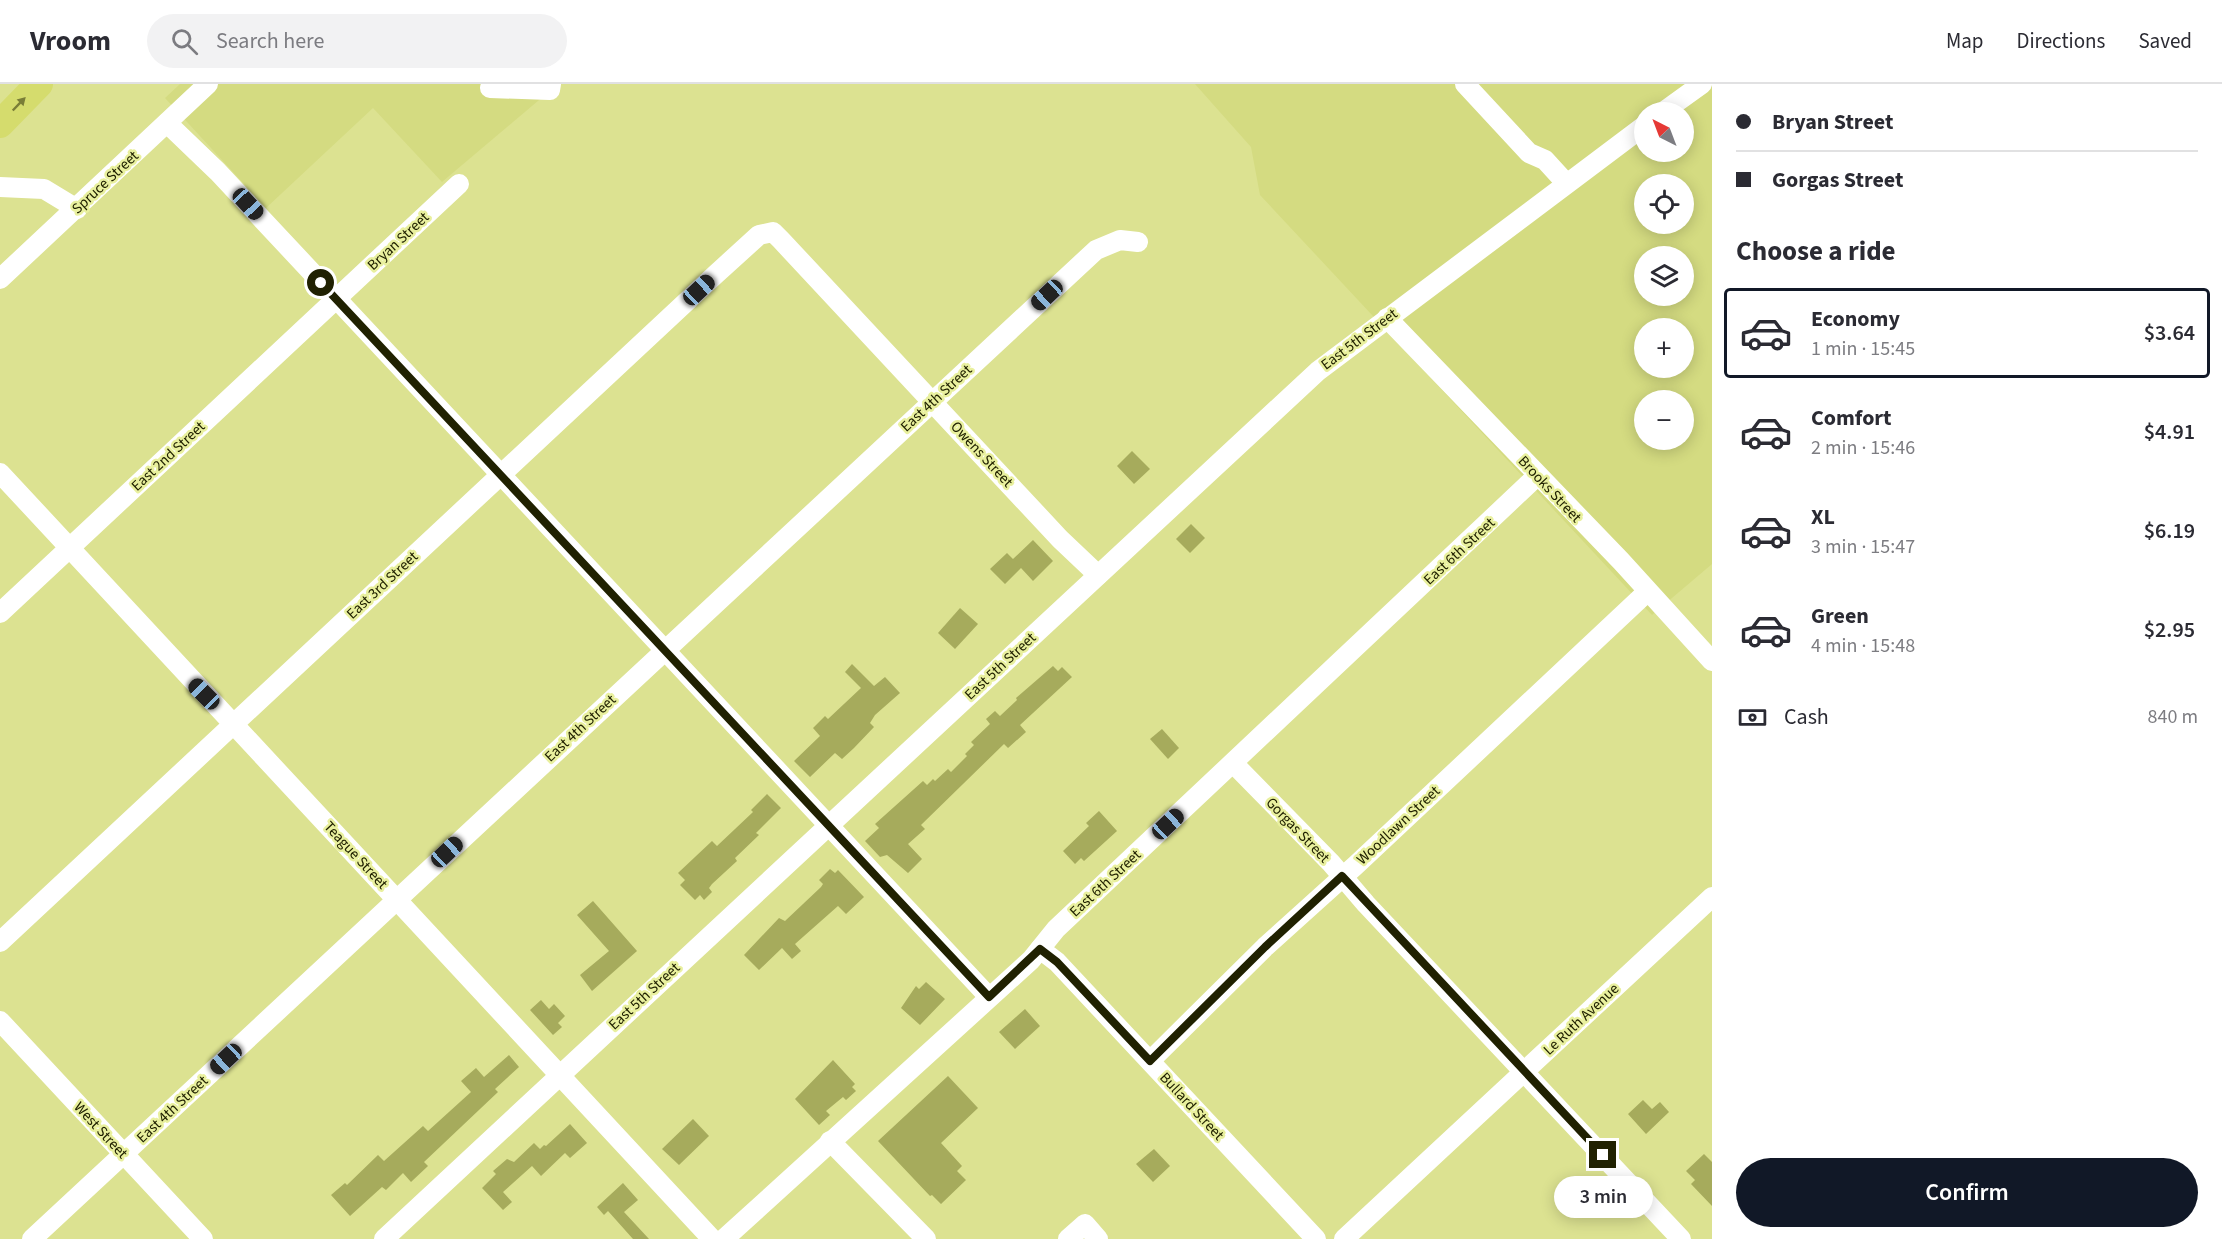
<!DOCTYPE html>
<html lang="en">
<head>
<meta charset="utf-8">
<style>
  :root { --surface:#fff; --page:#f2f2f3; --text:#2b2b33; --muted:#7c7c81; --line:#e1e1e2; --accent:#111827 }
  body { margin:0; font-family:"Source Sans 3",sans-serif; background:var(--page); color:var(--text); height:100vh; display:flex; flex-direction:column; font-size:22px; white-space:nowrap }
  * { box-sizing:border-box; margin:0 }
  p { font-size:20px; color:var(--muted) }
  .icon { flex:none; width:33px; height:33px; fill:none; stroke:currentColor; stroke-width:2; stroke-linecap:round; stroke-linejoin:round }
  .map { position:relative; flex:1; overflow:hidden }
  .sheet { display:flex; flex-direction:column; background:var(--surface); width:510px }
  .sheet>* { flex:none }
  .hud { display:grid; align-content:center; height:132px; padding:0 24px; background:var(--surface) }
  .needle { width:39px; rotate:318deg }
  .tools { position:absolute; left:1634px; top:18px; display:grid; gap:12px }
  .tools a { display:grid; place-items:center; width:60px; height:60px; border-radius:50%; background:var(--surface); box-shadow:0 3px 15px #0003; font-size:30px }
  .end { position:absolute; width:27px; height:27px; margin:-14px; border:8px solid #202101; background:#fff; box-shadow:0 0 0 3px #fff }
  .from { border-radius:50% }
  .bubble { position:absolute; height:42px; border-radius:21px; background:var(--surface); box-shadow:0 3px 15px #0003; font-size:20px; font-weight:600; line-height:42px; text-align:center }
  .car { position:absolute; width:18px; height:36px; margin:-18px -9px; border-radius:8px; box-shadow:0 0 4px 2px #0007; background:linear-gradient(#222 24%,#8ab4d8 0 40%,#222 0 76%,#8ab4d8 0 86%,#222 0) }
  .hud b { display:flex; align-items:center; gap:21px; height:57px; font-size:22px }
  .hud b+b { border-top:2px solid var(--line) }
  .hud i { width:15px; height:15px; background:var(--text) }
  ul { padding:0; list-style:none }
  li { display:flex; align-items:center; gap:18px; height:90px; margin:0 12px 9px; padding:0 12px; border:3px solid transparent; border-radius:6px }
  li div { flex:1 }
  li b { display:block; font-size:22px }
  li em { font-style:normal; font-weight:600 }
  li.on { border-color:var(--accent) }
  li>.icon { width:54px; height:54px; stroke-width:1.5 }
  h2 { padding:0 24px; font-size:27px; line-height:72px }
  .pay { display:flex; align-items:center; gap:15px; height:66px; padding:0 24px; font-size:22px }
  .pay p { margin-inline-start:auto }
  .cta { display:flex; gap:12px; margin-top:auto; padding:12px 24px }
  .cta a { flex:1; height:69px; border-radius:36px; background:var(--accent); color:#fff; font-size:24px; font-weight:600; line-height:69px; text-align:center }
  header { display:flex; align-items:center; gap:36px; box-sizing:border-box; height:84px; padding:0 30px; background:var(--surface); border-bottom:2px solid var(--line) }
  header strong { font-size:28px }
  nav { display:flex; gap:33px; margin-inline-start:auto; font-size:21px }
  .search { width:420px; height:54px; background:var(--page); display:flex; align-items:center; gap:15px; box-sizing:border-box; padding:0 21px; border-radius:33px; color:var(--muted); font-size:22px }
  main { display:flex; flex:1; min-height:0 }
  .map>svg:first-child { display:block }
  .built { fill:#d4db81; fill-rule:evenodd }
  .building { fill:#a6ab5c }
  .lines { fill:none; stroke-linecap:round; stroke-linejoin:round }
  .minor { stroke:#fff; stroke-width:20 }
  .highway { stroke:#d5dc6d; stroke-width:28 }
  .oneway { fill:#7a7e37 }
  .route { stroke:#202101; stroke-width:8 }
  .labels { text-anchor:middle; stroke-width:5; stroke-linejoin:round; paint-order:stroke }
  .street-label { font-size:15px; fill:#202101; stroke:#e9f09e }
</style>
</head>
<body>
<header>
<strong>Vroom</strong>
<div class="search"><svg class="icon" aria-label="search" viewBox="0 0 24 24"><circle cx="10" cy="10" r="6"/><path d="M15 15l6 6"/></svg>Search here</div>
<nav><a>Map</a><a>Directions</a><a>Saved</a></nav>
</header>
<main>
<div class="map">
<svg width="1712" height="1155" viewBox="0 0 1712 1155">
  <rect width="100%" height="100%" fill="#dce291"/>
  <g class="built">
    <polygon points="180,0 558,0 442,98 373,24 266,124 165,14"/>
    <path d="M1195 0H1712V480L1652 531 1260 111 1251 63ZM1644 28H1683V68H1644ZM1644 100H1683V140H1644ZM1644 172H1683V212H1644ZM1644 244H1683V284H1644ZM1644 316H1683V356H1644Z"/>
  </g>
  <g class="building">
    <polygon points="1132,367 1150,385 1134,400 1117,382"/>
    <polygon points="1191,440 1205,454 1190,469 1176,455"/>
    <polygon points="1033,456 1053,477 1033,497 1021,484 1005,500 990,485 1007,469 1013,475"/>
    <polygon points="960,524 978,540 955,565 938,549"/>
    <polygon points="852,580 874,602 885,593 900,609 875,631 870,639 874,643 854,664 842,675 835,669 810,693 794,677 820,652 813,644 825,632 828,635 861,604 845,588"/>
    <polygon points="1053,582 1058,587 1062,583 1072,593 1020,641 1026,648 1008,664 1004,660 921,741 925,745 908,760 922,775 908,789 887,771 880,773 865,757 879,744 875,740 923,697 927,701 933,695 935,697 948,685 951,688 967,672 965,670 974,661 971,658 990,640 986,635 995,627 1000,632 1017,616 1016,614"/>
    <polygon points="1162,645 1179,664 1168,675 1150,655"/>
    <polygon points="767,710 781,724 756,749 759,751 735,774 737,777 712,800 709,804 712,808 704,816 700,811 695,816 680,801 685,796 678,789 712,757 717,762 753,728 751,726"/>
    <polygon points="1099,727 1117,747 1084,777 1081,774 1075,780 1063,767 1089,742 1086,739"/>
    <polygon points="830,785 835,789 838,786 864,813 846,830 838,822 795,860 801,867 792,875 782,864 759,886 744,871 779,834 785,837 821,803 823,800 819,796"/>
    <polygon points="593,817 637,867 592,907 580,891 609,867 577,831"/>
    <polygon points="926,898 945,915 920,941 901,924 916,902 919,905"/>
    <polygon points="541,916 549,925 554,920 565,932 558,939 562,943 553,951 530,926"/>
    <polygon points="1025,925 1040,942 1015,965 999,948"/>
    <polygon points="509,971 519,983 495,1005 498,1008 424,1078 428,1082 411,1098 403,1089 386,1106 382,1103 350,1132 331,1111 345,1099 347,1101 378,1071 384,1077 423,1042 428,1047 471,1008 461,997 476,984 484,993"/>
    <polygon points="833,976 855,1000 852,1003 856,1007 846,1016 843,1013 826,1027 830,1031 819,1041 795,1015"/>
    <polygon points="948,992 978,1024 941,1059 962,1082 957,1087 966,1096 941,1120 932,1111 930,1112 878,1057"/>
    <polygon points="1643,1016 1652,1025 1660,1018 1669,1028 1646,1050 1628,1030"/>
    <polygon points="693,1035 709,1052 679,1081 662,1065"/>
    <polygon points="570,1040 587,1059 570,1074 565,1069 541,1092 532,1082 503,1108 512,1118 503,1126 482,1104 496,1090 493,1087 507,1075 514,1078 534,1059 540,1065 544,1061 546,1062"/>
    <polygon points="1154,1065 1170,1082 1153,1098 1136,1080"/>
    <polygon points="1704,1070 1712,1078 1712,1122 1691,1100 1695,1096 1686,1087"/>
    <polygon points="623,1099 638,1116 624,1128 649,1155 633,1155 608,1127 604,1131 597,1123"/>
  </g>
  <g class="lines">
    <g class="minor">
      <polyline points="1465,0 1529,69 1545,76 1566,99"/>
      <polyline points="490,4 550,6 551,0"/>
      <polyline points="1663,28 1702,0"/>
      <polyline points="167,39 218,88 989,913"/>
      <polyline points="0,103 44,105 77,125"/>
      <polyline points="0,195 208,0"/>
      <polyline points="1387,234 1621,477 1712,577"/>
      <polyline points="0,389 712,1155"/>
      <polyline points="0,529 459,100"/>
      <polyline points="1233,679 1331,779 1366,820 1681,1155"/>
      <polyline points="0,858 715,191 759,151 773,148 781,156 1060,455 1098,491"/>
      <polyline points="1040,865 1057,878 1316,1155"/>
      <polyline points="0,937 203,1155"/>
      <polyline points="1150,977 1265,863 1356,781 1647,508"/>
      <polyline points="830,1057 926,1155"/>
      <polyline points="32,1155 1096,166 1120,156 1138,158"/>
      <polyline points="384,1155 1318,287 1644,42"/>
      <polyline points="724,1155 1031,876 1056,845 1537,392"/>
      <polyline points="1068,1155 1085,1140 1098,1155"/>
      <polyline points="1344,1155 1712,813"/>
    </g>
    <polyline class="highway" points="0,40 39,0"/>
  </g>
  <defs><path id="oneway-solid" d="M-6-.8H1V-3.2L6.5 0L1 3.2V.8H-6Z" transform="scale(1.5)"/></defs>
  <use class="oneway" href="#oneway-solid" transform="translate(19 20) rotate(-46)"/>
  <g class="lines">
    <polyline class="route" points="321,199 989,913 1040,865 1057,878 1150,977 1265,863 1342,792 1603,1071"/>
  </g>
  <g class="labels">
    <g class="street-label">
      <text transform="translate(105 98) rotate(-43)" y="5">Spruce Street</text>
      <text transform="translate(398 157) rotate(-43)" y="5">Bryan Street</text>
      <text transform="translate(1359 255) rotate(-37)" y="5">East 5th Street</text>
      <text transform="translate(936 314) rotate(-43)" y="5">East 4th Street</text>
      <text transform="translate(982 370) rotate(47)" y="5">Owens Street</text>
      <text transform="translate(168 372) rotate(-43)" y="5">East 2nd Street</text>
      <text transform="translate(1550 405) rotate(47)" y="5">Brooks Street</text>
      <text transform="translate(1459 467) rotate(-43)" y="5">East 6th Street</text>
      <text transform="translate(382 501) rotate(-43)" y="5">East 3rd Street</text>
      <text transform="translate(1000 582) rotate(-43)" y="5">East 5th Street</text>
      <text transform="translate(580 644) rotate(-43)" y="5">East 4th Street</text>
      <text transform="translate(1398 741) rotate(-43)" y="5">Woodlawn Street</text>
      <text transform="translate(1298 746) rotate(46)" y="5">Gorgas Street</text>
      <text transform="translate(356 771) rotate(47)" y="5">Teague Street</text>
      <text transform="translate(1105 799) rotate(-43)" y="5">East 6th Street</text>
      <text transform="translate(644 912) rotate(-43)" y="5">East 5th Street</text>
      <text transform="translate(1581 935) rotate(-43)" y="5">Le Ruth Avenue</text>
      <text transform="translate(1192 1022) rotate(47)" y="5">Bullard Street</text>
      <text transform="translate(172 1025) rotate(-43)" y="5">East 4th Street</text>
      <text transform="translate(101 1046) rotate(47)" y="5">West Street</text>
    </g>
  </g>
</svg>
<div class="tools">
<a><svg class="needle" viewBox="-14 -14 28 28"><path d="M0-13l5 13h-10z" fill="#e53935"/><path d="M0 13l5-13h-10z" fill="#7c7c81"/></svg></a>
<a><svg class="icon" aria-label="locate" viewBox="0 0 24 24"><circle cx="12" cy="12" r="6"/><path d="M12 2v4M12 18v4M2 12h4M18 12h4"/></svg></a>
<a><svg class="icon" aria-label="layers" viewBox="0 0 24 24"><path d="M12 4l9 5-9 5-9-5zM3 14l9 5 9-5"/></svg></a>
<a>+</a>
<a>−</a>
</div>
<i class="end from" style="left:321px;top:199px"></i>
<i class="end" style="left:1603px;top:1071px"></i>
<div class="bubble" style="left:1554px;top:1092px;width:99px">3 min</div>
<i class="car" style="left:248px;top:120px;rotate:137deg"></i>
<i class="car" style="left:699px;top:206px;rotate:47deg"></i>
<i class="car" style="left:1047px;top:211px;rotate:227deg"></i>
<i class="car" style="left:204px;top:610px;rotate:315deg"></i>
<i class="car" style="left:1168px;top:740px;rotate:47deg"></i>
<i class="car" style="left:447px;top:768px;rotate:47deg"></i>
<i class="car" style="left:226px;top:975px;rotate:227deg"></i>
</div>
<section class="sheet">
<div class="hud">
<b><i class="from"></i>Bryan Street</b>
<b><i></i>Gorgas Street</b>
</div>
<h2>Choose a ride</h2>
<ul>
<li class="on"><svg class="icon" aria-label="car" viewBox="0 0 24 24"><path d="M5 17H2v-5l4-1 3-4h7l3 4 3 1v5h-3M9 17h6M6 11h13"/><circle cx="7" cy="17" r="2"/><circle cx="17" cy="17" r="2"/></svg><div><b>Economy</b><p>1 min · 15:45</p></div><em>$3.64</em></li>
<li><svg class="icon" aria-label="car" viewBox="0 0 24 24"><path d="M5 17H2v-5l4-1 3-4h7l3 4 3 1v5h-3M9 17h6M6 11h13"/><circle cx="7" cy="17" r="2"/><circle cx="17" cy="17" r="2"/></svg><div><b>Comfort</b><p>2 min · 15:46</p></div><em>$4.91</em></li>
<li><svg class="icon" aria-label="car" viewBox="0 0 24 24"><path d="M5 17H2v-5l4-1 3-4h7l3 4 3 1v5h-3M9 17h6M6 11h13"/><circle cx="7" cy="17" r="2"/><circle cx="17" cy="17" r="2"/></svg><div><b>XL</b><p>3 min · 15:47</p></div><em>$6.19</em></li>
<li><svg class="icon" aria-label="car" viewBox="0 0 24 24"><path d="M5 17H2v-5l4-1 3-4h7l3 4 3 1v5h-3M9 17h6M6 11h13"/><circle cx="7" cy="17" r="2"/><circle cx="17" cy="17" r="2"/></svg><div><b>Green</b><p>4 min · 15:48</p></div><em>$2.95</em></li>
</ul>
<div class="pay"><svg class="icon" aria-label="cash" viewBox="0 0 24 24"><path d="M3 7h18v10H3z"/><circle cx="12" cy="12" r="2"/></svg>Cash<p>840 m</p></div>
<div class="cta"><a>Confirm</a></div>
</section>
</main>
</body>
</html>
